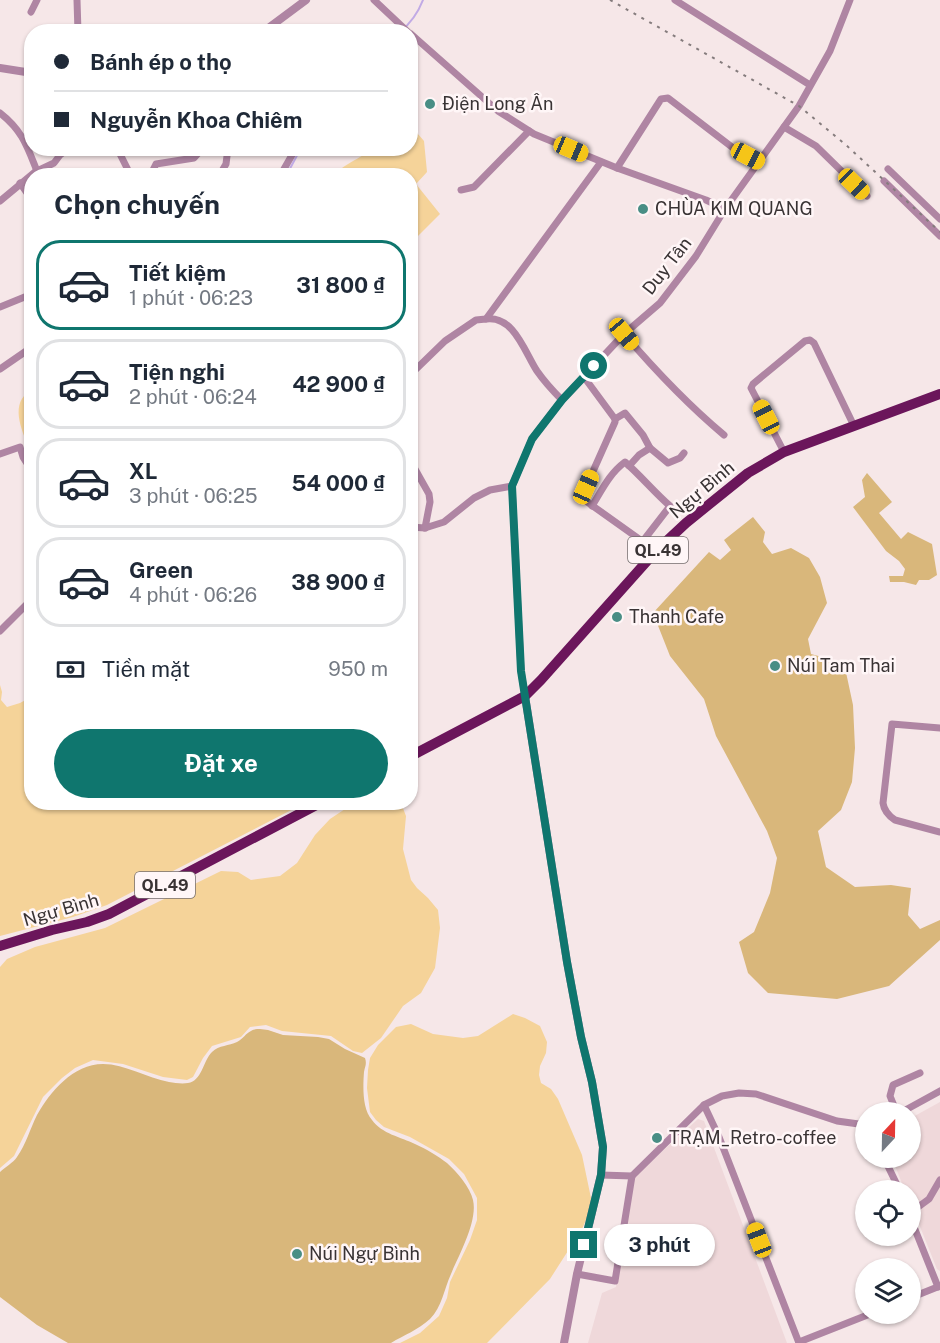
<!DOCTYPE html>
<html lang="vi">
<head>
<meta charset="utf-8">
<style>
  :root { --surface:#fff; --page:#f6f6f7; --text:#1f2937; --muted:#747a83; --line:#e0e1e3; --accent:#0f766e }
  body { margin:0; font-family:"Public Sans",sans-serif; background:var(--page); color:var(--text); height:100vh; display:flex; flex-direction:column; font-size:22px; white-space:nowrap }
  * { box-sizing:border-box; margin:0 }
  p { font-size:20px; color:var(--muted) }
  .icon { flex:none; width:33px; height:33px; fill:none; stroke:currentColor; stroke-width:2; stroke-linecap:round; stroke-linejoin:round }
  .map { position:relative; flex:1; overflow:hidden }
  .sheet { position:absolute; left:24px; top:168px; width:394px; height:642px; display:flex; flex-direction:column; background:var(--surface); border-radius:24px; box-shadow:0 2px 4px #0004 }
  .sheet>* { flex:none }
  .top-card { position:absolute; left:24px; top:24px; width:394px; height:132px; border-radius:24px; box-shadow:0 2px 4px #0004; display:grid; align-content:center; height:132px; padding:0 30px; background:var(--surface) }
  .needle { width:39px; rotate:22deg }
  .controls { position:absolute; left:855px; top:1102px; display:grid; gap:12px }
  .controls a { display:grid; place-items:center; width:66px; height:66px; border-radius:50%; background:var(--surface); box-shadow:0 2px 4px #0004; font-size:30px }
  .end { position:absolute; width:27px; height:27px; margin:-14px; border:8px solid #0f766e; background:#fff; box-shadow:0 0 0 3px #fff }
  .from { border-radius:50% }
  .bubble { position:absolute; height:42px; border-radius:21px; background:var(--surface); box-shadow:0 2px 4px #0004; font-size:20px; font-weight:700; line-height:42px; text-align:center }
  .car { position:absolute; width:18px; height:36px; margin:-18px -9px; border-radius:8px; box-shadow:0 0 4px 2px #0007; background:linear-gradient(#f5c518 24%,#345 0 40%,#f5c518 0 76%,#345 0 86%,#f5c518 0) }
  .top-card b { display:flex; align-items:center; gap:21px; height:57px; font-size:22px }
  .top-card b+b { border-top:2px solid var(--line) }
  .top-card i { width:15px; height:15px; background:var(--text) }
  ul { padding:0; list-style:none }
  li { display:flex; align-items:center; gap:18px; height:90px; margin:0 12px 9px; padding:0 18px; border:3px solid var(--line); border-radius:24px }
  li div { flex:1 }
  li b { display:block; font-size:22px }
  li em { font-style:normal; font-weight:700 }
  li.current { border-color:var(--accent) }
  li>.icon { width:54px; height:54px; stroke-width:1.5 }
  h2 { padding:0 30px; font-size:27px; line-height:72px }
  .pay { display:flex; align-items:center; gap:15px; height:66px; padding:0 30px; font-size:22px }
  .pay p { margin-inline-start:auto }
  .primary-button { display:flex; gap:12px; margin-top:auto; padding:12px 30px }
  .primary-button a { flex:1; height:69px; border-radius:36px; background:var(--accent); color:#fff; font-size:24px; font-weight:700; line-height:69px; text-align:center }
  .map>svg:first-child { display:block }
  .built { fill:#efd8da }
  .green { fill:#f5d399 }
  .forest { fill:#d9b77b }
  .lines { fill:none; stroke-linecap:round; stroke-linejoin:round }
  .stream { stroke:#c1aae5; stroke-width:2 }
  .minor { stroke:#af85a3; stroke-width:7 }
  .tertiary { stroke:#af85a3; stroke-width:8 }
  .trunk { stroke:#6b165b; stroke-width:10 }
  .rail { stroke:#857c7d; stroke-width:2; stroke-dasharray:3 6; stroke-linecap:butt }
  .route { stroke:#0f766e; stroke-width:8 }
  .poi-dot { fill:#498e85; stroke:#fff6f7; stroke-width:2 }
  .labels { text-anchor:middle; stroke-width:5; stroke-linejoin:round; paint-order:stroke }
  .shield { fill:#fff6f7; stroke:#746e6e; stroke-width:1.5 }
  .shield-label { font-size:16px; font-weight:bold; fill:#393334 }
  .poi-label { font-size:18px; fill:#393334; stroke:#fff6f7; text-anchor:start }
  .street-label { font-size:18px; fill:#393334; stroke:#fff6f7 }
</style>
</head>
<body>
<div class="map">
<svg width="940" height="1343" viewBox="0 0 940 1343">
  <rect width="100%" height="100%" fill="#f6e7e8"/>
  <g class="built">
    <polygon points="940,1102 940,1271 937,1269 911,1204 910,1191 905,1191 892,1158 910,1158 911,1118"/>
    <polygon points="698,1119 704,1121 787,1343 588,1343 602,1293 616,1287 635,1176"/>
  </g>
  <g class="green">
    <path d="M411 126 424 141 427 172 416 184 440 214 411 243V176L335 175C344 163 361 159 371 149L411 148Z"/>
    <path d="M31 389V453C25 437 11 411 24 396 26 393 29 391 31 389Z"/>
    <polygon points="0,685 2,692 1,700 7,707 20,703 31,697 32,802 302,803 301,805 107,905 73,917 0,936"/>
    <polygon points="354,803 401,803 406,816 403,849 411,880 417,888 428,898 438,910 440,928 435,968 421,993 403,1006 381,1038 362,1053 353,1051 331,1036 282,1031 266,1025 250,1027 241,1037 212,1046 203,1058 193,1077 187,1080 163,1077 123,1064 93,1060 75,1068 62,1078 43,1097 14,1156 0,1168 0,967 7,959 35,947 105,928 221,871 238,872 251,880 280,876 297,863 315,835 330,819"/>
    <polygon points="513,1014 525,1018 540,1026 547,1042 546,1053 540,1066 539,1075 541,1083 551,1089 558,1099 582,1155 591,1198 590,1211 582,1229 550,1279 487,1343 400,1343 420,1333 439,1316 447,1298 450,1282 470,1240 477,1220 477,1198 464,1174 449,1159 410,1137 384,1127 376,1120 370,1112 367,1088 368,1070 370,1058 378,1045 396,1027 411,1024 433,1034 463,1038 478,1036"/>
  </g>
  <g class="forest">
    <polygon points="867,473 892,502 879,513 901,539 908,532 932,544 937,575 929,580 919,580 916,585 904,582 890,582 889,576 903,576 905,569 899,561 886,551 853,507 865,497 862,480"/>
    <polygon points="753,517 765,532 763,542 772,554 791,548 809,558 820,577 827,603 808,639 811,654 844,663 853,705 855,748 852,782 841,810 818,831 826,867 855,887 891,885 911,888 908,915 920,929 940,920 940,940 889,986 837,999 768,993 748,973 739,942 754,932 770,893 777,858 767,831 716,736 704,699 670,656 653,613 709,552 720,560 731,550 724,540"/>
    <path d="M260 1029 268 1030 283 1035 318 1037 329 1039 345 1049 365 1058C367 1064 365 1066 364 1072 363 1086 362 1109 372 1120 382 1134 401 1137 415 1144 426 1149 438 1156 447 1163 457 1172 470 1187 473 1200 478 1221 459 1255 451 1274 444 1289 442 1307 430 1319 418 1330 404 1335 391 1343H68L37 1325 0 1297V1172C5 1167 13 1163 17 1157 26 1144 30 1129 37 1115 50 1092 73 1064 103 1064 125 1064 147 1078 169 1082 175 1083 182 1084 188 1083 202 1081 203 1061 212 1052 219 1045 229 1046 237 1042 243 1039 246 1033 251 1031 254 1029 257 1029 260 1029Z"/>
  </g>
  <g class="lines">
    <g class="stream">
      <path d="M400 32C411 23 418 13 423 0"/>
      <polyline points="286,176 301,148"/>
    </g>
    <g class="minor">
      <polyline points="77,0 78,32"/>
      <polyline points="374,0 408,32"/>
      <polyline points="675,0 810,85"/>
      <polyline points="31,12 37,0"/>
      <polyline points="411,34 498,111 534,134 617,168 706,200 725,209"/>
      <path d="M0 113C22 130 27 146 37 171"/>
      <polyline points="784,127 816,146 867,196"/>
      <polyline points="117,148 131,176"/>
      <polyline points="617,168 661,99 668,98 741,154 748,155 759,162"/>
      <polyline points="888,169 940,219"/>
      <polyline points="150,176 156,164 194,158 203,148"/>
      <polyline points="219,176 226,164 228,148"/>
      <polyline points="280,176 296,148"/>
      <polyline points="884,181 940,236"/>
      <polyline points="20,183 32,200"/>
      <polyline points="461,190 474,187 529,131"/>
      <polyline points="0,201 35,172 54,163 60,155 69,148"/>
      <polyline points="0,307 32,294"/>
      <path d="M486 319C514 315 525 353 537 371 544 381 553 391 562 400"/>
      <path d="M624 334C655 370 687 404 724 435"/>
      <polyline points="0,369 32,347"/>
      <polyline points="411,374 445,341 476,320 486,319 601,162"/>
      <polyline points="584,377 615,419 615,422 586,487 583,499 656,551"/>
      <polyline points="615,419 625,413 643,435 650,448 668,463 680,458 684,453"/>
      <polyline points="784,452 751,388 753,384 805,341 810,340 814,343 854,426"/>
      <polyline points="0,454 20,447 23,457 32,471"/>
      <polyline points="411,462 429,494 430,502 425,528"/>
      <polyline points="629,466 639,455 650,448"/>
      <path d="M592 506C602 490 609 474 625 462 641 476 654 492 670 506L643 541"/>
      <polyline points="411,527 425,528 444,522 474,498 490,490 512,486"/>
      <polyline points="0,631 32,599"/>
      <polyline points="525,696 521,671 512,486 532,439 562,400 624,334 660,303 696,256 725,209 799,106 830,51 850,0"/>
      <path d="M940 728 892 724 883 803C884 811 889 816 895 820L940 832"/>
      <polyline points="704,1105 719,1137 799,1343"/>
      <polyline points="897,1113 890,1096 893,1085 920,1073"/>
      <polyline points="900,1113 940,1091"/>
      <polyline points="884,1158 900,1191"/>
      <polyline points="601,1175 632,1176 704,1105 722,1096 739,1093 756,1094 837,1121 866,1125"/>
      <polyline points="910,1213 929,1199 940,1180"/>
      <polyline points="910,1217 938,1287"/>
      <polyline points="577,1274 615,1281 632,1176"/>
      <polyline points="910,1298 940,1286"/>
      <polyline points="799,1342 870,1314"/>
    </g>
    <g class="tertiary">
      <polyline points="263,32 306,0"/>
      <polyline points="0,68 32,73"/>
      <polyline points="525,696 567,962 581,1037 592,1082 603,1147 601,1175 577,1274 564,1343"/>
    </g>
    <g class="trunk">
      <polyline points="411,756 525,696 541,680 656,551 686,523 748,473 784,452 940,394"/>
      <polyline points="0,946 52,930 87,922 109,914 322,802"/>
    </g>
    <polyline class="rail" points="610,0 799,106 846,145 940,232"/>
  </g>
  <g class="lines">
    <polyline class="route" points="584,1245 601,1175 603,1147 592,1082 581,1037 567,962 521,671 512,486 532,439 562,400 594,366"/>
  </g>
  <g class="poi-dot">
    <circle cx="430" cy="104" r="6"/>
    <circle cx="643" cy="209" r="6"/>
    <circle cx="617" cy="617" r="6"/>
    <circle cx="775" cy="666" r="6"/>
    <circle cx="657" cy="1138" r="6"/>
    <circle cx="297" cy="1254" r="6"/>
  </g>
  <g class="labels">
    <g class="shield">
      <rect x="628" y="537" width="60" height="26" rx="4.5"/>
      <rect x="135" y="872" width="60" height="26" rx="4.5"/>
    </g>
    <g class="shield-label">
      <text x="658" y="556">QL.49</text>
      <text x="165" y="891">QL.49</text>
    </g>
    <g class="poi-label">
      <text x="442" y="110">Điện Long Ân</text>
      <text x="655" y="215">CHÙA KIM QUANG</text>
      <text x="629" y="623">Thanh Cafe</text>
      <text x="787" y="672">Núi Tam Thai</text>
      <text x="669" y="1144">TRẠM_Retro-coffee</text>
      <text x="309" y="1260">Núi Ngự Bình</text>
    </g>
    <g class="street-label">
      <text transform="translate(667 266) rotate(-52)" y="6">Duy Tân</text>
      <text transform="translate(702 490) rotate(-40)" y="6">Ngự Bình</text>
      <text transform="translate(61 910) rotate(-16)" y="6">Ngự Bình</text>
    </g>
  </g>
</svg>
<div class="controls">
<a><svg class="needle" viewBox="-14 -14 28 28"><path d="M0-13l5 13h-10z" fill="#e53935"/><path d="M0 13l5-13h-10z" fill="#747a83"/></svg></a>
<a><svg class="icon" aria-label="locate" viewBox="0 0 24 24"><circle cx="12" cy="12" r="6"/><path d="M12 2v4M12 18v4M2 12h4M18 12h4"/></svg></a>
<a><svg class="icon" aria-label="layers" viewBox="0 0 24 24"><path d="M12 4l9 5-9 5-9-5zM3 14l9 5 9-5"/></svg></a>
</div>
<i class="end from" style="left:594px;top:366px"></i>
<i class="end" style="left:584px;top:1245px"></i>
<div class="bubble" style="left:604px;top:1224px;width:111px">3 phút</div>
<i class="car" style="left:571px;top:149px;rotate:113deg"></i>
<i class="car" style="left:748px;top:156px;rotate:118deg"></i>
<i class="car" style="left:854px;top:184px;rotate:134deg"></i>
<i class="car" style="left:624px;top:334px;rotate:140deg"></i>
<i class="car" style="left:766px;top:417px;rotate:333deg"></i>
<i class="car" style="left:586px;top:487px;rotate:24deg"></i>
<i class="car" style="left:759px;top:1240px;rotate:339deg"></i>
<div class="top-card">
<b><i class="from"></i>Bánh ép o thọ</b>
<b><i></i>Nguyễn Khoa Chiêm</b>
</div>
<section class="sheet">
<h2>Chọn chuyến</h2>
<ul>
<li class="current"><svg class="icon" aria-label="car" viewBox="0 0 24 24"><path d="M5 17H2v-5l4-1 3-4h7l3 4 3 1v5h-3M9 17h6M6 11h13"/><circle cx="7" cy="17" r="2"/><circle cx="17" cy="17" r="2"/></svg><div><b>Tiết kiệm</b><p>1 phút · 06:23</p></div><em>31 800 ₫</em></li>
<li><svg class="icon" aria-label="car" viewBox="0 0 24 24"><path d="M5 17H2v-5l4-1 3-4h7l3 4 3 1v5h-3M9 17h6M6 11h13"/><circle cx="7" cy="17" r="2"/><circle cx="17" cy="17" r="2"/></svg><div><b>Tiện nghi</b><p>2 phút · 06:24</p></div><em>42 900 ₫</em></li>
<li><svg class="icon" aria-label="car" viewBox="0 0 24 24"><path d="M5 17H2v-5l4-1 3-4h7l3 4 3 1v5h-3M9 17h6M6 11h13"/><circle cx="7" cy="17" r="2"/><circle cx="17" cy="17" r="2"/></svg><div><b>XL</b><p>3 phút · 06:25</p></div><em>54 000 ₫</em></li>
<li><svg class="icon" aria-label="car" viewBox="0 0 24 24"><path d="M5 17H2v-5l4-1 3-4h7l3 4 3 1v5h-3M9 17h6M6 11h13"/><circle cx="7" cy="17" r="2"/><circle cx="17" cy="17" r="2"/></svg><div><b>Green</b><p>4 phút · 06:26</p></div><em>38 900 ₫</em></li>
</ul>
<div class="pay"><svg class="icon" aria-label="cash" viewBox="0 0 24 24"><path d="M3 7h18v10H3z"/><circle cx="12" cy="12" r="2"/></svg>Tiền mặt<p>950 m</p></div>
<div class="primary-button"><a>Đặt xe</a></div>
</section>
</div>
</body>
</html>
